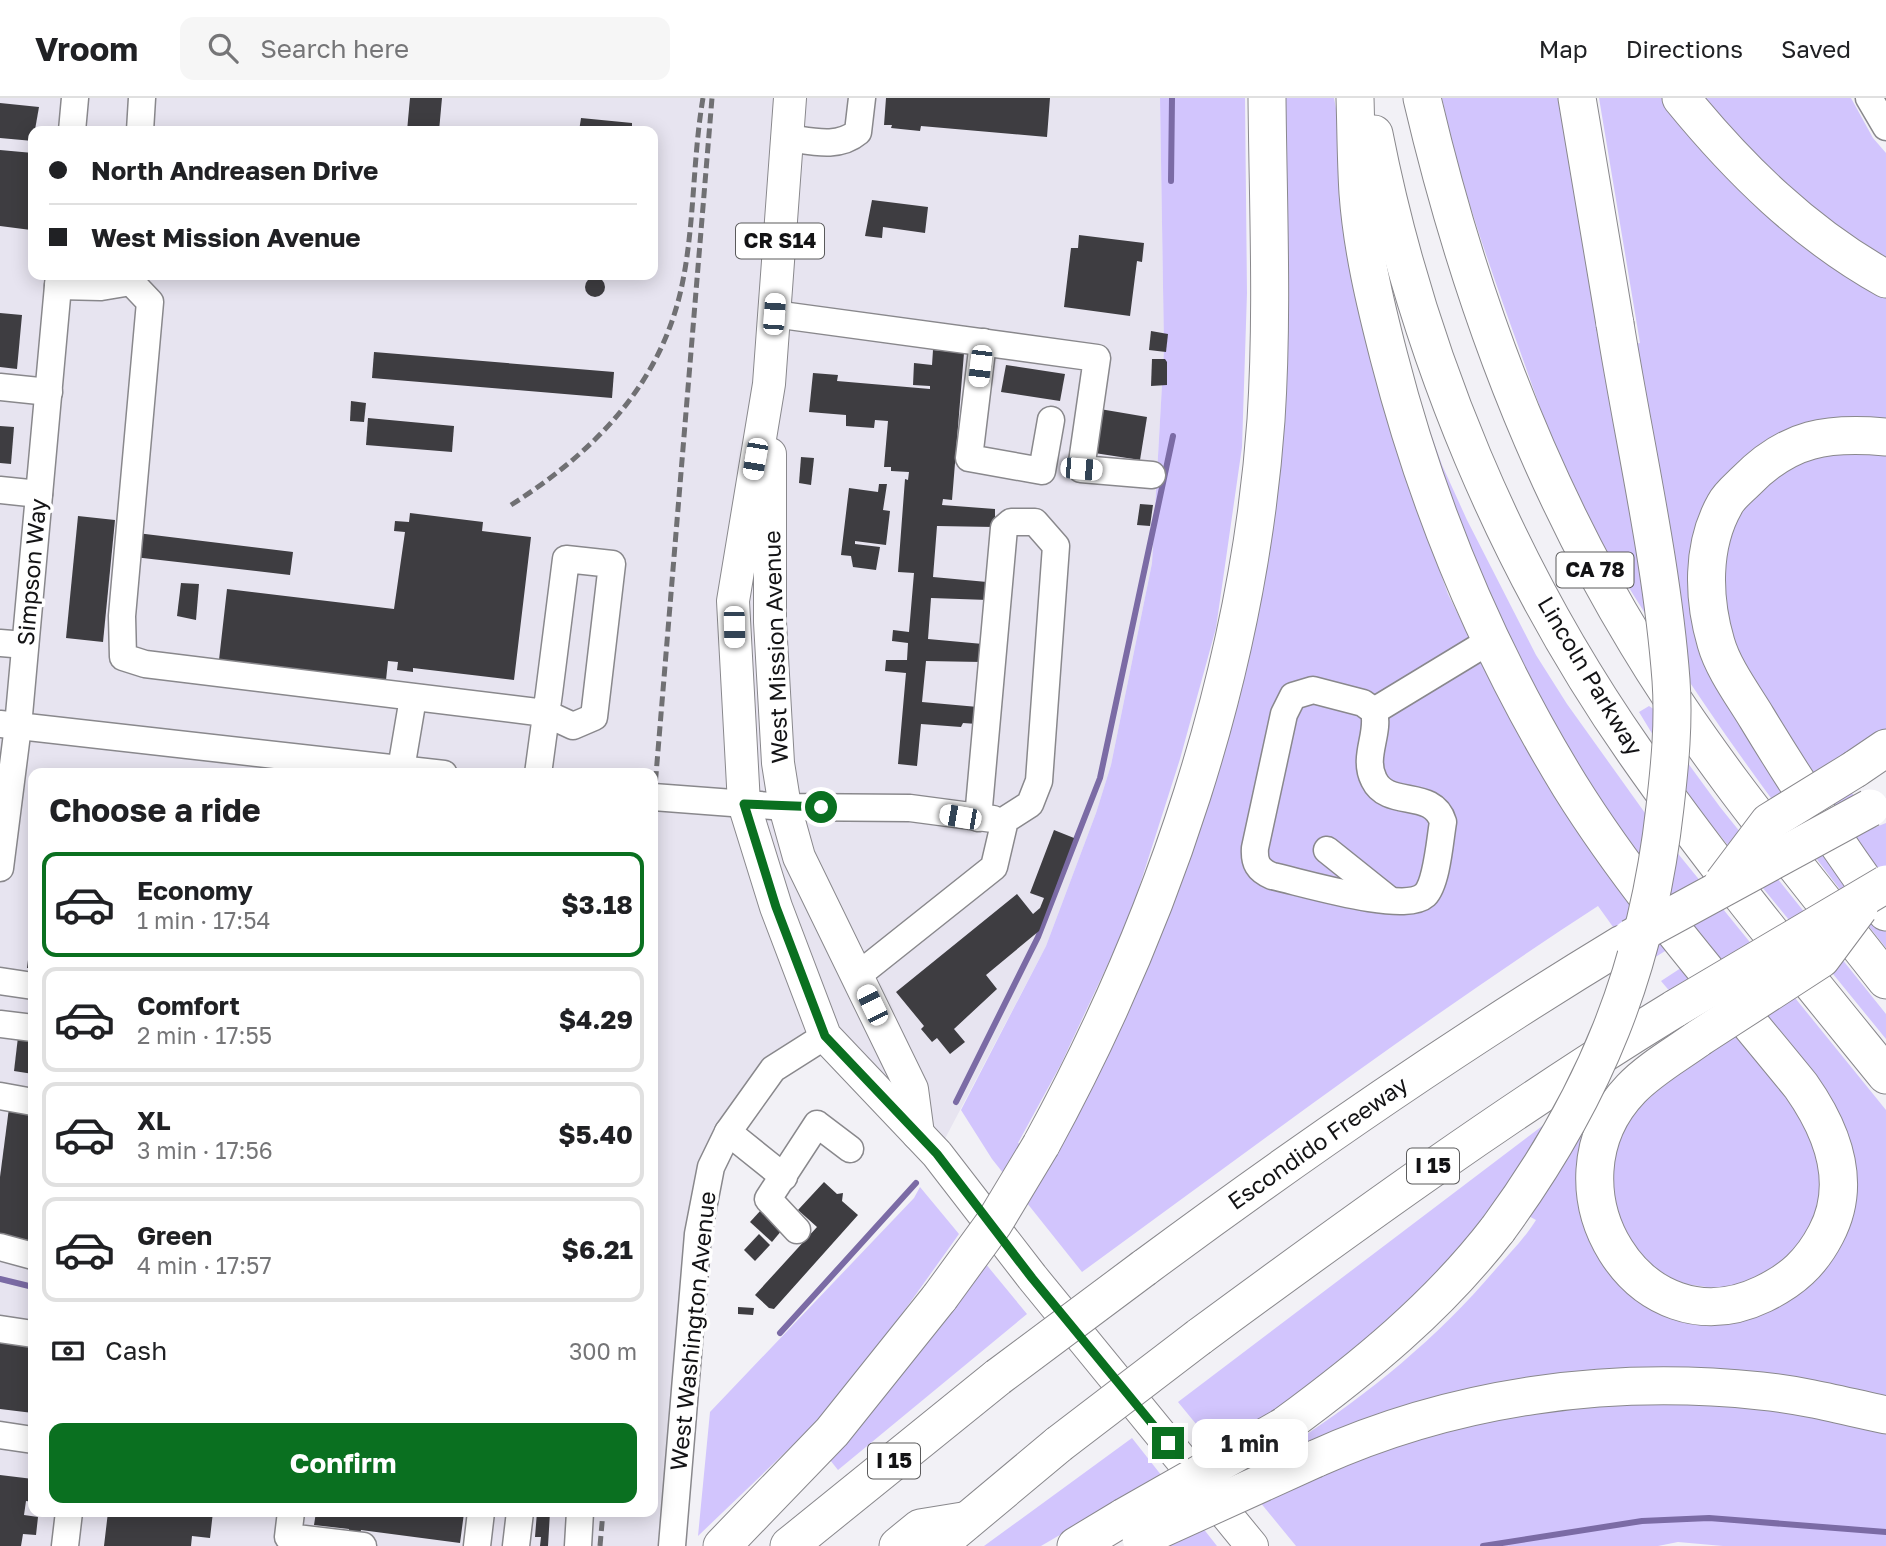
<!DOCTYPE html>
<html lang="en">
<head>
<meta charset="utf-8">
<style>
  :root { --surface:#fff; --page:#f6f6f6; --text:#202124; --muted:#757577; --line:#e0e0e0; --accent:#0a7020 }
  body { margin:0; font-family:"Golos Text",sans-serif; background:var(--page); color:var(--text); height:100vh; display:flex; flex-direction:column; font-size:26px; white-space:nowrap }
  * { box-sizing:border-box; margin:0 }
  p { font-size:23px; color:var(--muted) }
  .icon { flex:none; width:38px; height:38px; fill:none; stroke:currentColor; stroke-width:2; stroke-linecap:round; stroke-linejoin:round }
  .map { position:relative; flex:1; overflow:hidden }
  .drawer { position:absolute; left:28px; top:670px; width:630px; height:749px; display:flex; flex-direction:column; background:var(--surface); border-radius:14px; box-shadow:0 4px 18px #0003 }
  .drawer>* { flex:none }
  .banner { position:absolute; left:28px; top:28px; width:630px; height:154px; border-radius:14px; box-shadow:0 4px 18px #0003; display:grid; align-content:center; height:154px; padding:0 21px; background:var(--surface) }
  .end { position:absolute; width:32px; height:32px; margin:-16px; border:9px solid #0a7020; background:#fff; box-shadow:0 0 0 4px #fff }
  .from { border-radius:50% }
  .bubble { position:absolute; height:49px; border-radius:14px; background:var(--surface); box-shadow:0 4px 18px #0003; font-size:23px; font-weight:700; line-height:49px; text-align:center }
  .car { position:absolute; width:21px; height:42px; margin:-21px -10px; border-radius:9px; box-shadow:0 0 5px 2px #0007; background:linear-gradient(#fff 24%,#345 0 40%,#fff 0 76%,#345 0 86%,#fff 0) }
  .banner b { display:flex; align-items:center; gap:24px; height:66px; font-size:26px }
  .banner b+b { border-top:2px solid var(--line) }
  .banner i { width:18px; height:18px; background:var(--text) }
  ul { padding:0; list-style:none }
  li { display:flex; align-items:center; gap:21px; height:105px; margin:0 14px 10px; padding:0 7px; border:4px solid var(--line); border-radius:14px }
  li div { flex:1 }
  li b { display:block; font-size:26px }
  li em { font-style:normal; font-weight:700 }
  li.active { border-color:var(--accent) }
  li>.icon { width:63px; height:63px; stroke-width:1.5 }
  h2 { padding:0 21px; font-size:32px; line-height:84px }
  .pay { display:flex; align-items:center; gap:18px; height:77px; padding:0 21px; font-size:26px }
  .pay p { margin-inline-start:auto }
  .action { display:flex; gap:14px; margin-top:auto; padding:14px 21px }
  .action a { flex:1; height:80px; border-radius:14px; background:var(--accent); color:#fff; font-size:28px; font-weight:700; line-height:80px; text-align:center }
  header { display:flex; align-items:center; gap:42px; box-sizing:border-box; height:98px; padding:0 35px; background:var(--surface); border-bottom:2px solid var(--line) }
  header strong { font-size:33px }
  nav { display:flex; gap:38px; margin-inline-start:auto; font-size:24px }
  .search { width:490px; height:63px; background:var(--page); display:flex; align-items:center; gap:18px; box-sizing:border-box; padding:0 24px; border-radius:14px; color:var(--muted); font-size:26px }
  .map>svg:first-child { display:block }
  .built { fill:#e7e4f0; fill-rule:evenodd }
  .green { fill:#d2c5fd; fill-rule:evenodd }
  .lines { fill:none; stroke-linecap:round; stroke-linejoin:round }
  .stream { stroke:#7b6ba5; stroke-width:6 }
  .building { fill:#3e3d41 }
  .minor-casing { stroke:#89888c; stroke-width:29 }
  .major-casing { stroke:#89888c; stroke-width:34 }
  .highway-casing { stroke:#89888c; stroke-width:39 }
  .minor { stroke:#fff; stroke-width:26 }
  .major { stroke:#fff; stroke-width:32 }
  .highway { stroke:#fff; stroke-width:37 }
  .rail { stroke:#707073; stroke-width:5; stroke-dasharray:10 5; stroke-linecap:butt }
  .highway-bridge-casing { stroke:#89888c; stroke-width:39; stroke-linecap:butt }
  .highway-bridge { stroke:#fff; stroke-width:37 }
  .route { stroke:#0a7020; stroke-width:9 }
  .labels { text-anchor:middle; stroke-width:7; stroke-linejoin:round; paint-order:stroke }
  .shield { fill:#fff; stroke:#5a5a5b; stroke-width:2 }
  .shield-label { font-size:21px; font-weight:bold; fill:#131315 }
  .street-label { font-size:23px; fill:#131315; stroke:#fff }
</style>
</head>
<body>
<header>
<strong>Vroom</strong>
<div class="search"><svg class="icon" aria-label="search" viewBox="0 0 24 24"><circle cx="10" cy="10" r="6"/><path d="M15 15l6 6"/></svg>Search here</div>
<nav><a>Map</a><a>Directions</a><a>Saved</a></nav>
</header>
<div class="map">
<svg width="1886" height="1448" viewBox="0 0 1886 1448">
  <rect width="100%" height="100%" fill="#f2f1f6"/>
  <path class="built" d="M0 0H1160L1164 251 1152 465 1111 667 1096 715 1046 848 937 1056 825 938 801 954 711 1069 672 1448H0ZM33 33H653V177H33ZM33 676H653V1414H33Z"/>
  <g class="green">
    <path d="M1160 0H1245L1247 195 1242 349 1216 530 1180 661 1129 821 1061 966 1018 1045 1051 1059 1222 651 1283 0H1334L1406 378 1448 496 1490 581 1670 850 1641 868 1598 808C1421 923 1252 1050 1082 1174L992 1061 961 1012 1046 848 1096 715 1111 667 1152 465 1164 251Z"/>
    <path d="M1442 0H1559L1603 252 1640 245 1599 0H1669L1886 193V325L1821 327 1693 465 1837 767 1886 834V850C1779 716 1678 577 1593 429 1561 374 1541 312 1520 253 1490 169 1460 87 1442 0Z"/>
    <polygon points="1701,0 1851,0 1873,40 1886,55 1886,160 1816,113 1779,81"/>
    <path d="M1418 299 1442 367 1467 422 1536 557 1567 606 1645 715 1886 1012V1306L1701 1280 1432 1333 1585 1305 1750 1304 1886 1333V1448H1723L1678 1444 1658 1448H1296L1178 1304 1570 1007 1588 1008 1597 1018 1602 1156 1752 1214 1848 1086 1604 720 1459 452ZM1501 1103 1536 1122C1525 1140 1509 1156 1495 1172 1437 1240 1370 1295 1295 1344L1273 1316 1393 1226Z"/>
    <polygon points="1844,350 1886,355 1886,631 1830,664 1876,729 1886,725 1886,792 1777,627 1730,538 1723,473 1725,447 1749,399 1786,369"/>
    <polygon points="1649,608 1658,614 1690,668 1720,709 1886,916 1886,941 1696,708 1639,614"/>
    <polygon points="1684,868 1805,1020 1824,1065 1821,1115 1782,1170 1729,1192 1677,1185 1643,1164 1611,1114 1611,1049 1640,1003 1715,947 1661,883"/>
    <polygon points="920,1089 959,1136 894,1227 820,1321 698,1438 710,1314 914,1100"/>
    <polygon points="985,1165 1027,1216 838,1372 830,1362 940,1229"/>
    <polygon points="1132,1340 1217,1448 1159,1448 1125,1399 1041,1448 984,1448"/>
  </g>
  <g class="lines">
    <g class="stream">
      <polyline points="1171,83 1172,0"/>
      <polyline points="956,1004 1038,839 1100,680 1173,338"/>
      <polyline points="0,1181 33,1189"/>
      <polyline points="780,1235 916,1085"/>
      <polyline points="1483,1448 1642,1423 1709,1420 1886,1434"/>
    </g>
  </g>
  <g class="building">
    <polygon points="410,0 442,0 439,33 407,33"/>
    <polygon points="886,0 1050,0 1047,39 921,28 920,33 891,30 892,27 884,27"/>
    <polygon points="0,5 39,9 33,43 0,40"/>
    <polygon points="581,20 632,25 632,33 579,33"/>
    <polygon points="0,52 33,55 31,132 0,128"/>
    <polygon points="872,102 928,109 925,135 883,129 882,140 865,138"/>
    <polygon points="1079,137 1144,145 1142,164 1137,163 1130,218 1064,209 1071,150 1078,150"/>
    <circle cx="595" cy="189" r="10"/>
    <polygon points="0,215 22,217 17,271 0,269"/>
    <polygon points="1151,233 1168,236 1166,254 1149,252"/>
    <polygon points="933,252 964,255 952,402 943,401 942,407 995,411 995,419 994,429 937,428 933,479 987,484 988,502 931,500 928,541 983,546 982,564 926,563 922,604 978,609 977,626 963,625 961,629 921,626 917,668 898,666 906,575 885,573 886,562 907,562 908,545 892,543 893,532 909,534 914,475 898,474 905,381 908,382 909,374 891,373 891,369 884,369 888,323 875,322 874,330 846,328 846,317 809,314 813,275 838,277 837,283 930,291 930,288 913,287 914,265 932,267"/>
    <polygon points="374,254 614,274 612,300 372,280"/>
    <polygon points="1152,261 1165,261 1167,264 1167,287 1151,288"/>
    <polygon points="1006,267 1065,276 1060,303 1001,294"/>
    <polygon points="351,303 366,305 364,324 350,323"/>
    <polygon points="1094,310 1147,319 1140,362 1088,354"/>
    <polygon points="368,320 454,328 452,354 366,347"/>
    <polygon points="0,328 14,329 11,366 0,365"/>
    <polygon points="801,359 814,360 811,387 799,385"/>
    <polygon points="879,386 887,386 883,412 890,413 886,447 855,443 855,446 880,449 876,472 853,469 851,458 841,457 849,390 878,394"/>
    <polygon points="1140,406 1153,407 1150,428 1137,427"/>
    <polygon points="410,415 483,424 482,433 531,439 514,582 413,570 413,574 397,572 398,564 388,563 386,582 219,562 227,491 394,511 405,434 394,433 395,423 409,424"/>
    <polygon points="78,418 115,422 103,544 66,540"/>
    <polygon points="137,435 293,454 290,477 134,459"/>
    <polygon points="181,485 199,486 196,522 177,518"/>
    <polygon points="1054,732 1074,740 1039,833 986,877 997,891 954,931 965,944 950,956 937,940 932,944 921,931 924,928 896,894 1017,796 1033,816 1040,810 1044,800 1030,795"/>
    <polygon points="32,831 33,831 33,870 27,870"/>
    <polygon points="18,939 33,941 33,976 14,973"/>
    <polygon points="9,1010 33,1013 33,1149 0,1139 0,1079"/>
    <polygon points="824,1084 837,1096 843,1095 842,1103 858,1117 774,1211 769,1210 755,1197 817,1129 798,1112"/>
    <polygon points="761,1112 782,1132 772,1144 750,1124"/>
    <polygon points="759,1136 770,1147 755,1163 744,1152"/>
    <polygon points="738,1209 754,1210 753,1217 738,1216"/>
    <polygon points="0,1243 33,1247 33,1315 0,1311"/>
    <polygon points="0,1377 33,1381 33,1404 26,1403 24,1417 38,1419 36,1437 23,1436 21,1448 0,1448"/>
    <polygon points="108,1414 213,1414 210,1440 192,1438 191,1448 104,1448"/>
    <polygon points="316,1414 461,1414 464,1415 460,1445 361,1432 360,1436 349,1435 349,1431 314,1427"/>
    <polygon points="537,1414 550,1414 548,1448 540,1448 541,1439 535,1439"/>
  </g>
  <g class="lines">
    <g class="minor-casing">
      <g id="minor">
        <polyline points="1869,0 1886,29"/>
        <polyline points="72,33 75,0"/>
        <polyline points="140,33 142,0"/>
        <path d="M787 40C811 43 838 51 858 34L862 0"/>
        <polyline points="131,184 150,204 122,518 123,559 145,566 545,615 573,628 594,619 612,466 566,461 549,595 538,676"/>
        <polyline points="58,188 101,189 131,184 131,177"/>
        <polyline points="774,216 1097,260 1081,371 1152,377"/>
        <polyline points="983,244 969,360 1042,373 1051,322"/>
        <polyline points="0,289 49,294"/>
        <polyline points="0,392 39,396"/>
        <polyline points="0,545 25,547"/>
        <path d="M1313 592 1363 605 1374 613C1380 636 1362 659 1374 682 1388 711 1433 690 1443 724 1440 741 1437 785 1425 797 1404 816 1301 784 1272 778 1258 772 1254 765 1255 750L1284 616 1293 598Z"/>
        <polyline points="1374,613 1491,542"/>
        <polyline points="0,626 444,676"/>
        <polyline points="401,671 413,600"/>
        <polyline points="653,699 785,709 910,710 993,721"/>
        <polyline points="1327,752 1387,800"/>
        <polyline points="0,770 18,628 59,177"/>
        <polyline points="857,878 994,769 1005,722 1030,706 1039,683 1056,448 1035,424 1011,424 1004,430 978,720"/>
        <polyline points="0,883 33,888"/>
        <polyline points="0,926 33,930"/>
        <polyline points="0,998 33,1004"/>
        <polyline points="728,1034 784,1079"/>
        <polyline points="797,1132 768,1101 817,1026 850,1051"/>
        <polyline points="0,1149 33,1158"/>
        <polyline points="0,1231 33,1236"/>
        <polyline points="0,1337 33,1342"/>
        <polyline points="291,1414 288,1439 363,1448"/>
        <polyline points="65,1448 69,1414"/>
        <polyline points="477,1448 481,1414"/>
        <polyline points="516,1448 520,1414"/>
        <polyline points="578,1448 580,1414"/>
        <polyline points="672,1448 698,1136 711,1069 728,1034 773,971 825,938"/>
      </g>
    </g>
    <g class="major-casing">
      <g id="major">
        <polyline points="790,0 769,286 733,503 744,706 776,809 825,938 937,1056 1032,1179 1252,1448"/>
        <polyline points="770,356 770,524 778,665 785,709 799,759 912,991 918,1036"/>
      </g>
    </g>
    <g class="highway-casing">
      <g id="highway">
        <path d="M1355 0C1356 31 1356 63 1358 95 1362 150 1375 205 1389 259 1428 411 1488 554 1570 688 1636 794 1723 892 1801 988 1832 1032 1853 1085 1826 1136 1811 1165 1792 1182 1763 1196 1639 1256 1538 1088 1631 991 1650 971 1677 956 1699 940"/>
        <path d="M1422 0C1467 192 1534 376 1637 545 1709 665 1800 772 1886 882"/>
        <polyline points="1577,0 1615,226"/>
        <path d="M1681 0C1739 71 1805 136 1886 181"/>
        <path d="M1374 36C1417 255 1507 471 1635 654 1713 766 1800 871 1886 977"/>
        <path d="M1886 339C1828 334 1789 339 1746 383 1739 390 1729 398 1725 406 1701 448 1703 501 1716 545 1723 570 1743 597 1757 620 1797 686 1840 751 1886 814"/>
        <polyline points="1855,671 1886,650"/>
        <path d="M1041 1047C1162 826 1248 575 1266 322 1273 215 1268 107 1267 0"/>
        <path d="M1144 1170C1299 1055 1457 946 1622 846"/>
        <path d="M1199 1239C1355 1124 1511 1011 1676 910"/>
        <path d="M1284 1328C1363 1270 1438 1209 1498 1131"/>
        <path d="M1315 1361C1455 1298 1609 1277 1761 1293 1803 1297 1845 1308 1886 1317"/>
        <polyline points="722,1448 832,1334 940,1199"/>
        <polyline points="789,1448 998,1279"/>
        <polyline points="898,1448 920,1430 963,1423"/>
        <polyline points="937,1448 1059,1346"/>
        <polyline points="1076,1448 1124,1419"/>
      </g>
    </g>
    <use href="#minor" class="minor"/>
    <use href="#major" class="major"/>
    <use href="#highway" class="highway"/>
    <g class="rail">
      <path d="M511 407C591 356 657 291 680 196 695 133 692 64 703 0"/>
      <polyline points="653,713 712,0"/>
      <polyline points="600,1448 603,1414"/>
    </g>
    <g class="highway-bridge-casing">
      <g id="highway-bridge">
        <polyline points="1723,785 1769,724 1855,671"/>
        <polyline points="1631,840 1870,710"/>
        <polyline points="1676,910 1886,786"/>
        <polyline points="1699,940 1821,861 1859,810"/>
        <path d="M1498 1131C1595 999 1647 871 1665 709 1670 666 1674 624 1671 582 1662 463 1634 344 1615 226"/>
        <polyline points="940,1199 994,1125 1041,1047"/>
        <polyline points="998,1279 1144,1170"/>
        <polyline points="1059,1346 1199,1239"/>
        <polyline points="1124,1419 1284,1328"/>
        <polyline points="1141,1440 1315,1361"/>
      </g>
    </g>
    <use href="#highway-bridge" class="highway-bridge"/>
  </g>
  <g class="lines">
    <polyline class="route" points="821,709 744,706 776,809 825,938 937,1056 1032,1180 1168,1345"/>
  </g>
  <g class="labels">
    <g class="shield">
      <rect x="736" y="125.5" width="88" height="35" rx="5"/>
      <rect x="1556.5" y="454.5" width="77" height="35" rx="5"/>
      <rect x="1407" y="1050.5" width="52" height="35" rx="5"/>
      <rect x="868" y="1345.5" width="52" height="35" rx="5"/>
    </g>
    <g class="shield-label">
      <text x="780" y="150">CR S14</text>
      <text x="1595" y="479">CA 78</text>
      <text x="1433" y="1075">I 15</text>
      <text x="894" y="1370">I 15</text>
    </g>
    <g class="street-label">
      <text transform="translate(32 474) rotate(-85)" y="8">Simpson Way</text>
      <text transform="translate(776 549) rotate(-92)" y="8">West Mission Avenue</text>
      <text transform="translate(1590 578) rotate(59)" y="8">Lincoln Parkway</text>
      <text transform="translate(1318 1045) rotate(-35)" y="8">Escondido Freeway</text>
      <text transform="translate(693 1233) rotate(-84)" y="8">West Washington Avenue</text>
    </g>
  </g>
</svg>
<i class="end from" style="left:821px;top:709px"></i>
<i class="end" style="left:1168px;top:1345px"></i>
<div class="bubble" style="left:1192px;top:1321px;width:116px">1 min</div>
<i class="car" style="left:774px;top:216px;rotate:4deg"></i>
<i class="car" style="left:980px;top:268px;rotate:187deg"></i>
<i class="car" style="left:755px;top:361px;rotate:190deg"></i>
<i class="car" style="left:1081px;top:371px;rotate:95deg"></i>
<i class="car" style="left:734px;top:529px;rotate:179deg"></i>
<i class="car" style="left:960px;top:719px;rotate:280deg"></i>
<i class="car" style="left:872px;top:907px;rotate:334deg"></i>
<div class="banner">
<b><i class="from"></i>North Andreasen Drive</b>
<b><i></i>West Mission Avenue</b>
</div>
<section class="drawer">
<h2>Choose a ride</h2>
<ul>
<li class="active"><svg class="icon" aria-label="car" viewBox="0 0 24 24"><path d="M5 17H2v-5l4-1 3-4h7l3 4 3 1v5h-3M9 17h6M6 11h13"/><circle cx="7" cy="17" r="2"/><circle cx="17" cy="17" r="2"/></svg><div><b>Economy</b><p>1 min · 17:54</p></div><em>$3.18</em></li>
<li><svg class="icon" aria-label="car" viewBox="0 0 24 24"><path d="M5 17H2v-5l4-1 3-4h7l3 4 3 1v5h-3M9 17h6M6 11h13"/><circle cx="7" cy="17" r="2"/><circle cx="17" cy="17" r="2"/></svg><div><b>Comfort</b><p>2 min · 17:55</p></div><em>$4.29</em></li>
<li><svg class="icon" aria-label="car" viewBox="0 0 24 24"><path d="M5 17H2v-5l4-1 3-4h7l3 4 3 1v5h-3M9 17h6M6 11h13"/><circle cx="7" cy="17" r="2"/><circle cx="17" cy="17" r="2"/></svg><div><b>XL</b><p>3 min · 17:56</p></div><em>$5.40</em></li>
<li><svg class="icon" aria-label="car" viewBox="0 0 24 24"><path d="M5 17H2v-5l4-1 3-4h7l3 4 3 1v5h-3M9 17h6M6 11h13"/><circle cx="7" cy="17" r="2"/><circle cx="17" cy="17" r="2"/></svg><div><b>Green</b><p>4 min · 17:57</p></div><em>$6.21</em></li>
</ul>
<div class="pay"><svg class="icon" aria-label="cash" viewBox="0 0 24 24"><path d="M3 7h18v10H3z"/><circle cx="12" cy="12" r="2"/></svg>Cash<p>300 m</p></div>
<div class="action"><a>Confirm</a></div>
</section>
</div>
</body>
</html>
